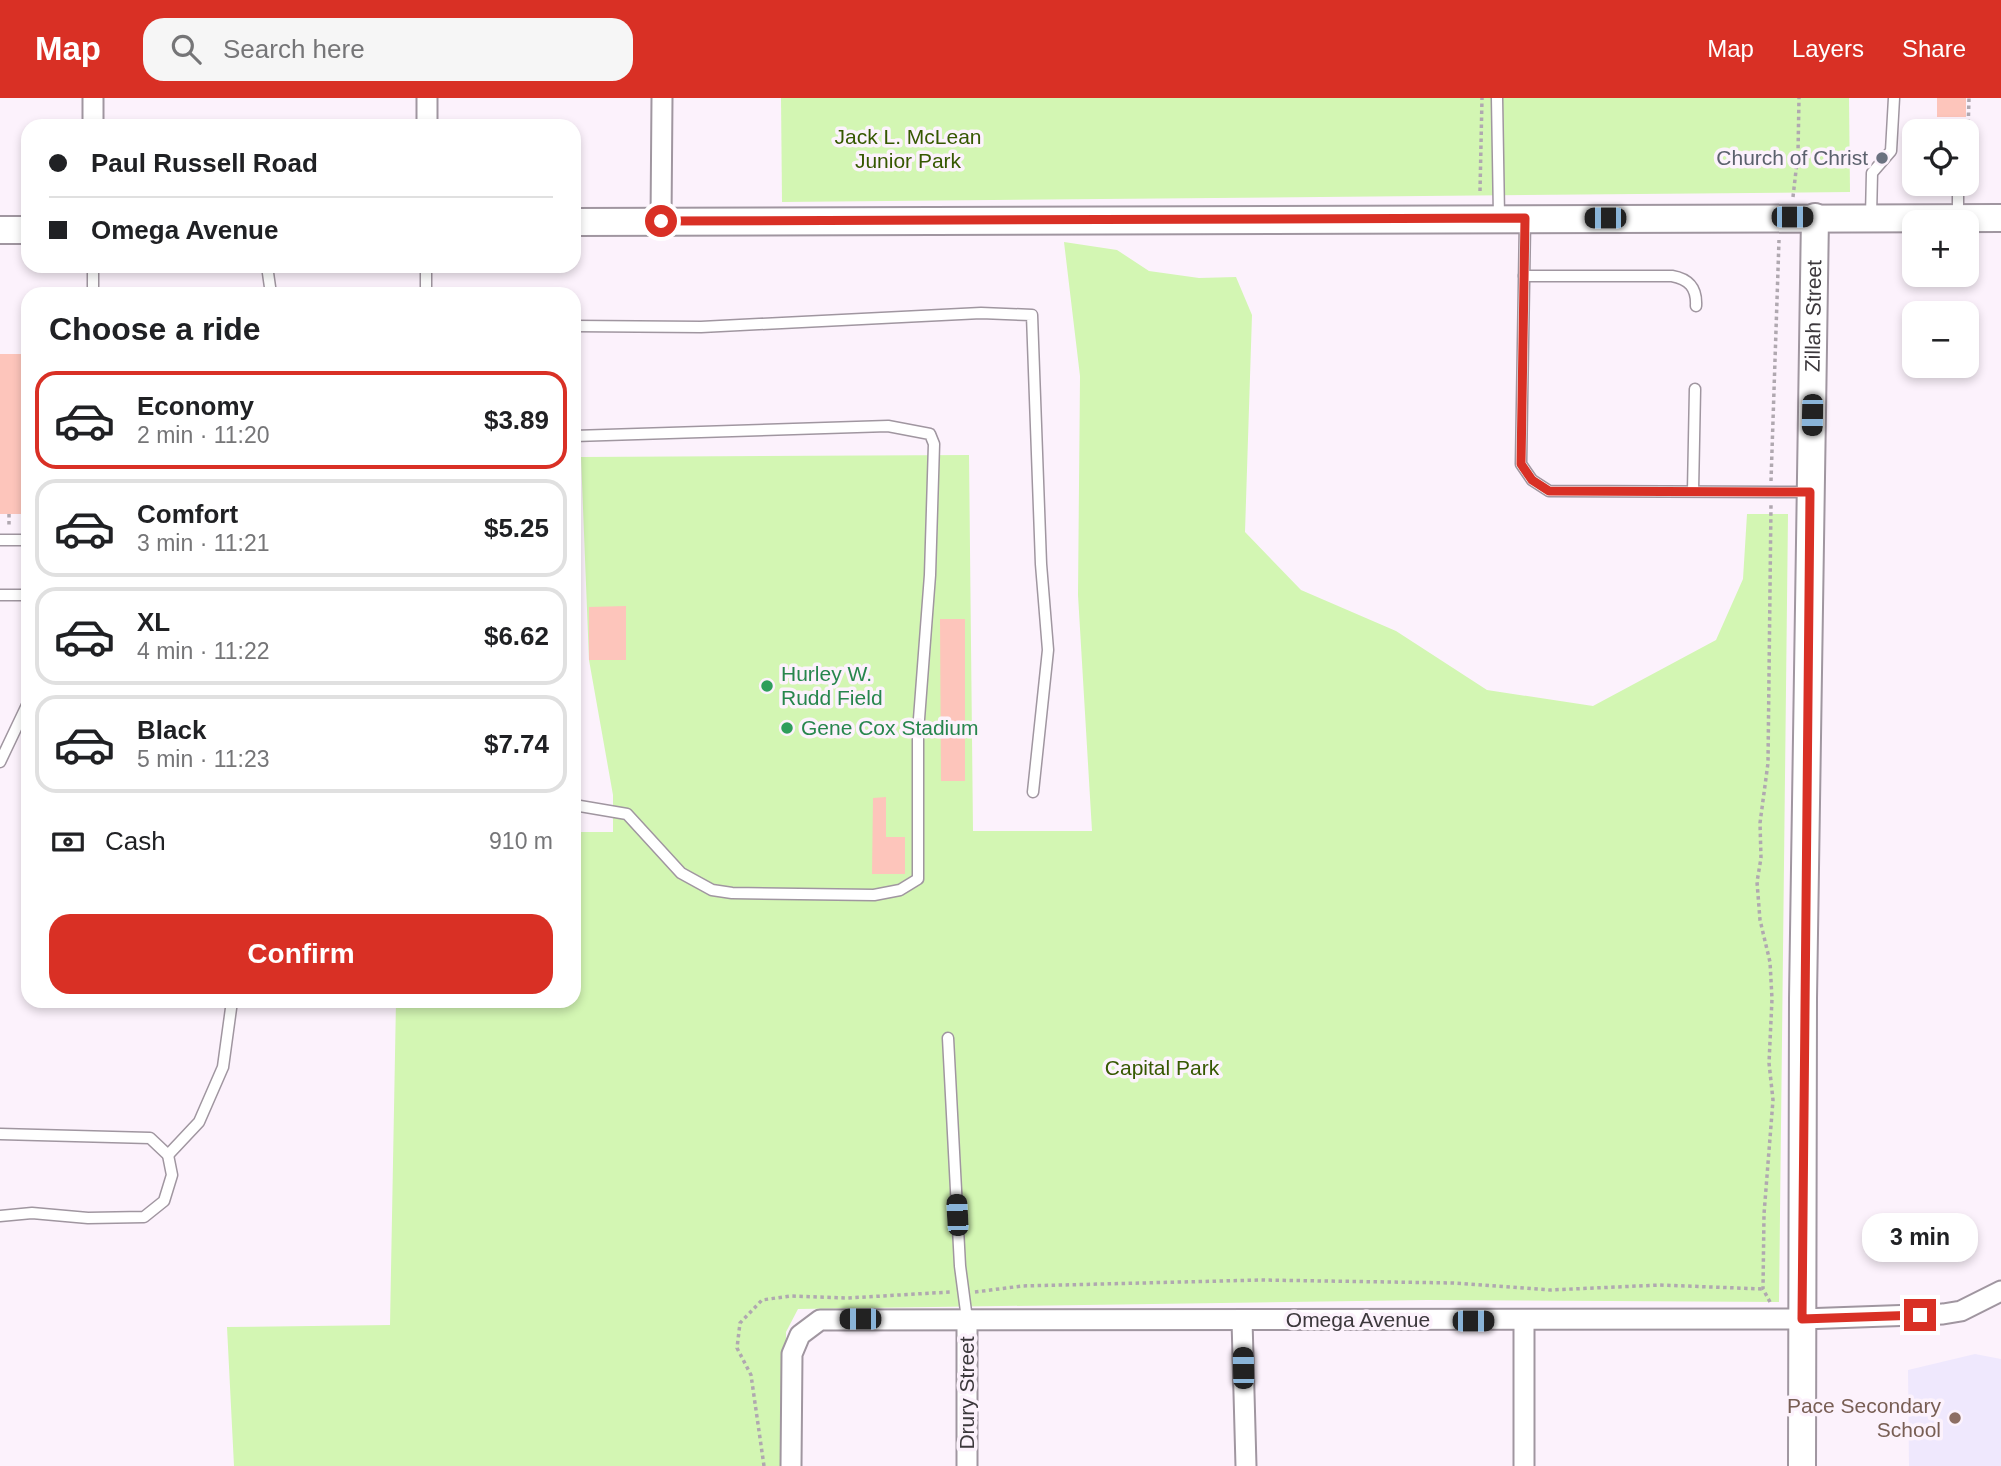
<!DOCTYPE html>
<html lang="en">
<head>
<meta charset="utf-8">
<style>
  :root { --surface:#fff; --page:#f6f6f6; --text:#202124; --muted:#757577; --line:#e0e0e0; --accent:#d93025 }
  body { margin:0; font-family:Helvetica,sans-serif; background:var(--page); color:var(--text); height:100vh; display:flex; flex-direction:column; font-size:26px; white-space:nowrap }
  * { box-sizing:border-box; margin:0 }
  p { font-size:23px; color:var(--muted) }
  .icon { flex:none; width:38px; height:38px; fill:none; stroke:currentColor; stroke-width:2; stroke-linecap:round; stroke-linejoin:round }
  .map { position:relative; flex:1; overflow:hidden }
  .details { position:absolute; left:21px; top:189px; width:560px; height:721px; display:flex; flex-direction:column; background:var(--surface); border-radius:21px; box-shadow:0 4px 10px #0003 }
  .details>* { flex:none }
  .hud { position:absolute; left:21px; top:21px; width:560px; height:154px; border-radius:21px; box-shadow:0 4px 10px #0003; display:grid; align-content:center; height:154px; padding:0 28px; background:var(--surface) }
  .buttons { position:absolute; left:1902px; top:21px; display:grid; gap:14px }
  .buttons a { display:grid; place-items:center; width:77px; height:77px; border-radius:14px; background:var(--surface); box-shadow:0 4px 10px #0003; font-size:35px }
  .end { position:absolute; width:32px; height:32px; margin:-16px; border:9px solid #d93025; background:#fff; box-shadow:0 0 0 4px #fff }
  .from { border-radius:50% }
  .bubble { position:absolute; height:49px; border-radius:21px; background:var(--surface); box-shadow:0 4px 10px #0003; font-size:23px; font-weight:800; line-height:49px; text-align:center }
  .car { position:absolute; width:21px; height:42px; margin:-21px -10px; border-radius:9px; box-shadow:0 0 5px 2px #0007; background:linear-gradient(#222 24%,#8ab4d8 0 40%,#222 0 76%,#8ab4d8 0 86%,#222 0) }
  .hud b { display:flex; align-items:center; gap:24px; height:66px; font-size:26px }
  .hud b+b { border-top:2px solid var(--line) }
  .hud i { width:18px; height:18px; background:var(--text) }
  ul { padding:0; list-style:none }
  li { display:flex; align-items:center; gap:21px; height:98px; margin:0 14px 10px; padding:0 14px; border:4px solid var(--line); border-radius:21px }
  li div { flex:1 }
  li b { display:block; font-size:26px }
  li em { font-style:normal; font-weight:800 }
  li.selected { border-color:var(--accent) }
  li>.icon { width:63px; height:63px; stroke-width:1.5 }
  h2 { padding:0 28px; font-size:32px; line-height:84px }
  .pay { display:flex; align-items:center; gap:18px; height:77px; padding:0 28px; font-size:26px }
  .pay p { margin-inline-start:auto }
  .action { display:flex; gap:14px; margin-top:auto; padding:14px 28px }
  .action a { flex:1; height:80px; border-radius:21px; background:var(--accent); color:#fff; font-size:28px; font-weight:800; line-height:80px; text-align:center }
  header { display:flex; align-items:center; gap:42px; box-sizing:border-box; height:98px; padding:0 35px; background:var(--accent); color:#fff }
  header strong { font-size:33px }
  nav { display:flex; gap:38px; margin-inline-start:auto; font-size:24px }
  .search { width:490px; height:63px; background:var(--page); display:flex; align-items:center; gap:18px; box-sizing:border-box; padding:0 24px; border-radius:21px; color:var(--muted); font-size:26px }
  .map>svg:first-child { display:block }
  .education { fill:#efe8fd }
  .green { fill:#d3f6b3 }
  .building { fill:#fdc5bb }
  .lines { fill:none; stroke-linecap:round; stroke-linejoin:round }
  .lane-casing { stroke:#a096a0; stroke-width:13 }
  .street-casing { stroke:#a096a0; stroke-width:23 }
  .secondary-casing { stroke:#a096a0; stroke-width:30 }
  .path { stroke:#b0a8b0; stroke-width:3.5; stroke-dasharray:3.5 3.5; stroke-linecap:butt }
  .lane { stroke:#fff; stroke-width:10 }
  .street { stroke:#fff; stroke-width:19 }
  .secondary { stroke:#fff; stroke-width:26 }
  .route { stroke:#d93025; stroke-width:9 }
  .worship-dot { fill:#6b7280; stroke:#fcf2fc; stroke-width:2.5 }
  .leisure-dot { fill:#2e9e5b; stroke:#fcf2fc; stroke-width:2.5 }
  .education-dot { fill:#8d6e63; stroke:#fcf2fc; stroke-width:2.5 }
  .labels { text-anchor:middle; stroke-width:7; stroke-linejoin:round; paint-order:stroke }
  .park-label { font-size:21px; fill:#365801; stroke:#fcf2fc }
  .worship-label { font-size:21px; fill:#5b616d; stroke:#fcf2fc; text-anchor:end }
  .street-label { font-size:21px; fill:#3c383c; stroke:#fcf2fc }
  .leisure-label { font-size:21px; fill:#27864d; stroke:#fcf2fc; text-anchor:start }
  .education-label { font-size:21px; fill:#785e54; stroke:#fcf2fc; text-anchor:end }
</style>
</head>
<body>
<header>
<strong>Map</strong>
<div class="search"><svg class="icon" aria-label="search" viewBox="0 0 24 24"><circle cx="10" cy="10" r="6"/><path d="M15 15l6 6"/></svg>Search here</div>
<nav><a>Map</a><a>Layers</a><a>Share</a></nav>
</header>
<div class="map">
<svg width="2001" height="1368" viewBox="0 0 2001 1368">
  <rect width="100%" height="100%" fill="#fcf2fc"/>
  <polygon class="education" points="1975,1256 2001,1261 2001,1368 1909,1368 1908,1272"/>
  <g class="green">
    <polygon points="781,0 1849,0 1850,94 782,104"/>
    <polygon points="1064,144 1117,152 1149,173 1199,180 1236,179 1252,217 1245,434 1301,492 1396,533 1487,592 1593,608 1716,542 1743,481 1747,416 1788,416 1779,1204 1427,1202 798,1211 786,1234 785,1368 234,1368 227,1229 390,1227 396,903 574,903 574,734 613,734 613,697 589,562 581,359 969,357 973,733 1092,733 1078,497 1080,278"/>
  </g>
  <g class="building">
    <rect x="1937" y="0" width="29" height="19"/>
    <rect x="0" y="256" width="28" height="160"/>
    <polygon points="626,508 626,562 589,562 589,509"/>
    <polygon points="940,521 965,521 965,683 941,683"/>
    <polygon points="886,699 886,739 905,739 905,776 872,776 873,700"/>
  </g>
  <g class="lines">
    <g class="lane-casing">
      <g id="lane">
        <polyline points="1497,0 1499,118"/>
        <polyline points="1958,86 1958,120"/>
        <polyline points="1871,118 1872,75 1891,53 1894,0"/>
        <polyline points="1525,124 1521,366 1532,382 1549,393 1808,394"/>
        <polyline points="93,168 93,196"/>
        <polyline points="267,168 271,196"/>
        <path d="M1524 178H1672C1689 181 1697 190 1696 208"/>
        <polyline points="426,196 426,168"/>
        <polyline points="574,228 701,229 981,215 1032,217 1041,466 1048,552 1033,694"/>
        <polyline points="574,338 888,328 930,336 934,346 930,477 918,634 918,781 900,792 874,797 732,795 712,792 681,775 627,716 574,707"/>
        <polyline points="1693,393 1695,291"/>
        <polyline points="0,442 28,442"/>
        <polyline points="0,497 28,497"/>
        <polyline points="0,664 28,605"/>
        <polyline points="948,940 960,1168 967,1221"/>
        <polyline points="0,1036 150,1040 168,1057 172,1077 164,1103 144,1119 88,1120 32,1115 0,1118"/>
        <polyline points="168,1057 199,1024 223,969 232,903"/>
      </g>
    </g>
    <g class="street-casing">
      <g id="street">
        <polyline points="93,0 93,28"/>
        <polyline points="427,0 427,28"/>
        <polyline points="661,123 662,0"/>
        <polyline points="967,1221 967,1368"/>
        <polyline points="1242,1222 1246,1368"/>
        <polyline points="1524,1223 1524,1368"/>
        <polyline points="791,1368 792,1256 800,1237 820,1222 1802,1221 1943,1216 1961,1213 2001,1193"/>
      </g>
    </g>
    <g class="secondary-casing">
      <g id="secondary">
        <polyline points="574,124 2001,120"/>
        <polyline points="0,132 28,132"/>
        <path id="s1" d="M1802 1368 1803 900 1815 119"/>
      </g>
    </g>
    <g class="path">
      <polyline points="1925,25 1968,26"/>
      <polyline points="1967,67 1969,0"/>
      <polyline points="1480,93 1482,0"/>
      <polyline points="1793,99 1798,55 1799,0"/>
      <polyline points="1771,383 1779,142"/>
      <polyline points="9,416 9,428"/>
      <polyline points="975,1194 1022,1188 1261,1182 1454,1185 1550,1192 1660,1187 1763,1191"/>
      <polyline points="1770,1204 1763,1191 1764,1116 1773,1002 1769,965 1772,901 1770,864 1760,822 1757,784 1761,760 1760,725 1768,665 1771,405"/>
      <polyline points="764,1368 751,1277 737,1250 740,1225 762,1202 790,1198 848,1200 950,1194"/>
    </g>
    <use href="#lane" class="lane"/>
    <use href="#street" class="street"/>
    <use href="#secondary" class="secondary"/>
  </g>
  <g class="lines">
    <polyline class="route" points="661,123 1525,120 1521,366 1532,382 1549,393 1810,394 1802,1221 1920,1217"/>
  </g>
  <circle class="worship-dot" cx="1882" cy="60" r="7"/>
  <g class="leisure-dot">
    <circle cx="767" cy="588" r="7"/>
    <circle cx="787" cy="630" r="7"/>
  </g>
  <circle class="education-dot" cx="1955" cy="1320" r="7"/>
  <g class="labels">
    <g class="park-label">
      <text x="908" y="46">Jack L. McLean<tspan x="908" dy="24">Junior Park</tspan></text>
      <text x="1162" y="977">Capital Park</text>
    </g>
    <g class="worship-label">
      <text x="1868" y="67">Church of Christ</text>
    </g>
    <g class="street-label">
      <text dy="7" stroke="none"><textPath href="#s1" startOffset="1150">Zillah Street</textPath></text>
      <text x="1358" y="1229">Omega Avenue</text>
      <text transform="translate(967 1295) rotate(-90)" y="7">Drury Street</text>
    </g>
    <g class="leisure-label">
      <text x="781" y="583">Hurley W.<tspan x="781" dy="24">Rudd Field</tspan></text>
      <text x="801" y="637">Gene Cox Stadium</text>
    </g>
    <g class="education-label">
      <text x="1941" y="1315">Pace Secondary<tspan x="1941" dy="24">School</tspan></text>
    </g>
  </g>
</svg>
<div class="buttons">
<a><svg class="icon" aria-label="locate" viewBox="0 0 24 24"><circle cx="12" cy="12" r="6"/><path d="M12 2v4M12 18v4M2 12h4M18 12h4"/></svg></a>
<a>+</a>
<a>−</a>
</div>
<i class="end from" style="left:661px;top:123px"></i>
<i class="end" style="left:1920px;top:1217px"></i>
<div class="bubble" style="left:1862px;top:1115px;width:116px">3 min</div>
<i class="car" style="left:1792px;top:119px;rotate:90deg"></i>
<i class="car" style="left:1605px;top:120px;rotate:270deg"></i>
<i class="car" style="left:1812px;top:317px;rotate:181deg"></i>
<i class="car" style="left:957px;top:1117px;rotate:357deg"></i>
<i class="car" style="left:860px;top:1221px;rotate:270deg"></i>
<i class="car" style="left:1473px;top:1223px;rotate:90deg"></i>
<i class="car" style="left:1243px;top:1270px;rotate:359deg"></i>
<div class="hud">
<b><i class="from"></i>Paul Russell Road</b>
<b><i></i>Omega Avenue</b>
</div>
<section class="details">
<h2>Choose a ride</h2>
<ul>
<li class="selected"><svg class="icon" aria-label="car" viewBox="0 0 24 24"><path d="M5 17H2v-5l4-1 3-4h7l3 4 3 1v5h-3M9 17h6M6 11h13"/><circle cx="7" cy="17" r="2"/><circle cx="17" cy="17" r="2"/></svg><div><b>Economy</b><p>2 min · 11:20</p></div><em>$3.89</em></li>
<li><svg class="icon" aria-label="car" viewBox="0 0 24 24"><path d="M5 17H2v-5l4-1 3-4h7l3 4 3 1v5h-3M9 17h6M6 11h13"/><circle cx="7" cy="17" r="2"/><circle cx="17" cy="17" r="2"/></svg><div><b>Comfort</b><p>3 min · 11:21</p></div><em>$5.25</em></li>
<li><svg class="icon" aria-label="car" viewBox="0 0 24 24"><path d="M5 17H2v-5l4-1 3-4h7l3 4 3 1v5h-3M9 17h6M6 11h13"/><circle cx="7" cy="17" r="2"/><circle cx="17" cy="17" r="2"/></svg><div><b>XL</b><p>4 min · 11:22</p></div><em>$6.62</em></li>
<li><svg class="icon" aria-label="car" viewBox="0 0 24 24"><path d="M5 17H2v-5l4-1 3-4h7l3 4 3 1v5h-3M9 17h6M6 11h13"/><circle cx="7" cy="17" r="2"/><circle cx="17" cy="17" r="2"/></svg><div><b>Black</b><p>5 min · 11:23</p></div><em>$7.74</em></li>
</ul>
<div class="pay"><svg class="icon" aria-label="cash" viewBox="0 0 24 24"><path d="M3 7h18v10H3z"/><circle cx="12" cy="12" r="2"/></svg>Cash<p>910 m</p></div>
<div class="action"><a>Confirm</a></div>
</section>
</div>
</body>
</html>
